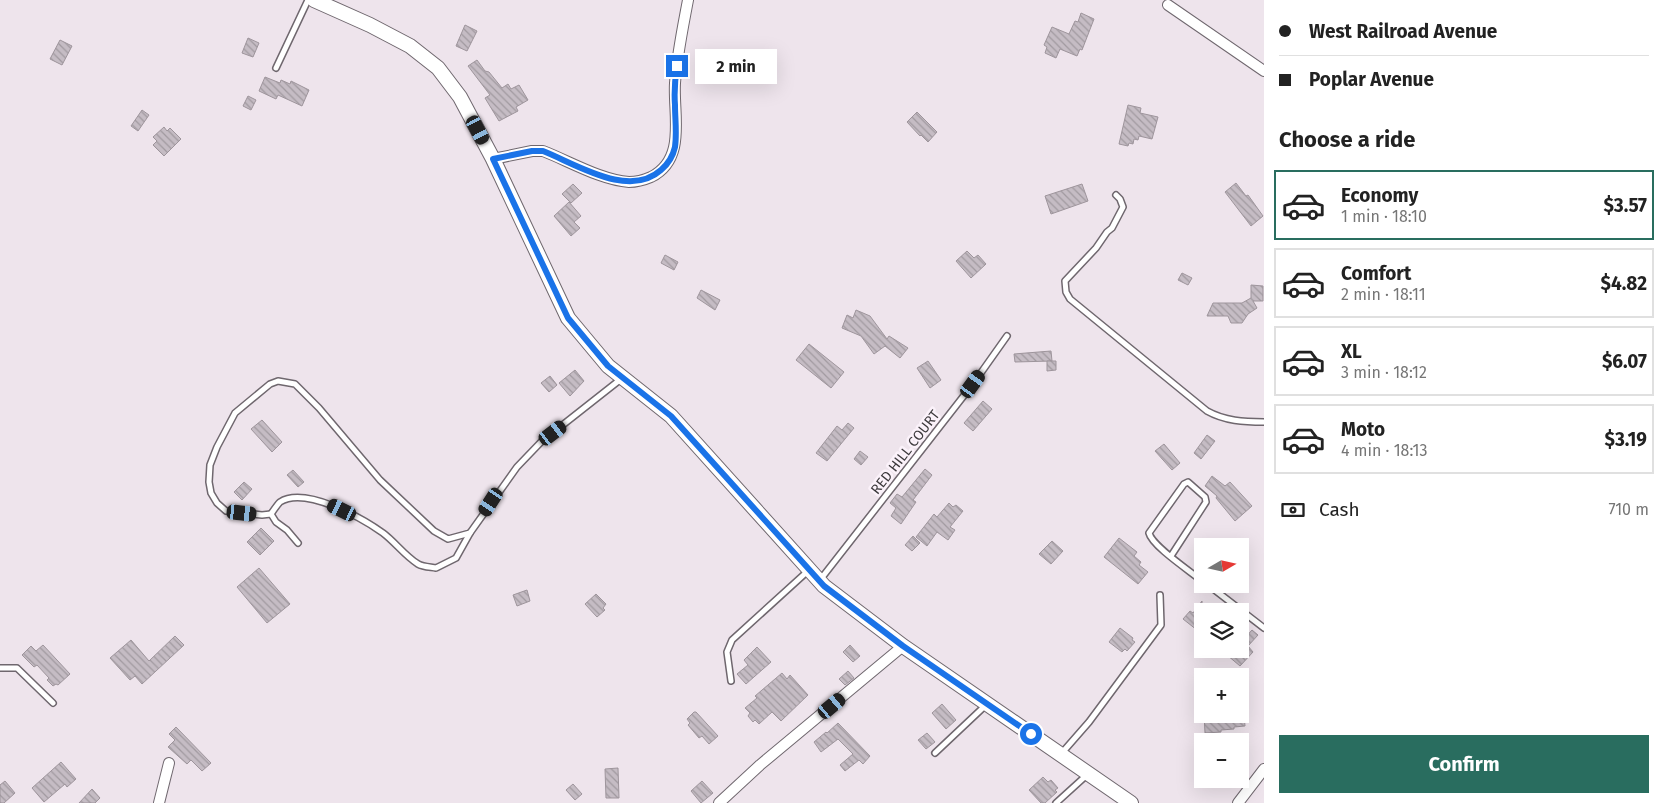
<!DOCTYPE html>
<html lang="en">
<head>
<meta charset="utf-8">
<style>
  :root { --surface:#fff; --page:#f2f2f2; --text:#222; --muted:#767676; --line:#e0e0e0; --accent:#296d5f }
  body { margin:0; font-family:"Fira Sans",sans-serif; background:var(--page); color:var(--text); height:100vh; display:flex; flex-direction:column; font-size:19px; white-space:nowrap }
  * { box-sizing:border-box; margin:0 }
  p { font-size:16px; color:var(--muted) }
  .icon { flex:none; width:28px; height:28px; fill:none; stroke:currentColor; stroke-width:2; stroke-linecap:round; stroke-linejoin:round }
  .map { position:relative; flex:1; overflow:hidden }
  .sheet { display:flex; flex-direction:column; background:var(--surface); width:400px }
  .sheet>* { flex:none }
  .banner { display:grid; align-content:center; height:110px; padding:0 15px; background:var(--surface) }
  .needle { width:32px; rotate:81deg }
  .buttons { position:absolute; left:1194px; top:538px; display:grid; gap:10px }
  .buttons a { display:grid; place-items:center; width:55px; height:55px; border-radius:0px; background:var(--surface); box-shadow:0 5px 20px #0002; font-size:25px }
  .end { position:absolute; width:22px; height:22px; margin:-11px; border:6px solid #1a73e8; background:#fff; box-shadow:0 0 0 2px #fff }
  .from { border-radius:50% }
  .bubble { position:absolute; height:35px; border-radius:0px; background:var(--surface); box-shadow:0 5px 20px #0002; font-size:16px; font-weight:700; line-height:35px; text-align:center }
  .car { position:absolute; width:15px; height:30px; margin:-15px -8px; border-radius:6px; box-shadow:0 0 4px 1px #0007; background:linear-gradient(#222 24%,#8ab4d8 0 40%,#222 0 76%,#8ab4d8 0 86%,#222 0) }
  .banner b { display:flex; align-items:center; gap:18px; height:48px; font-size:19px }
  .banner b+b { border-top:1px solid var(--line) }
  .banner i { width:12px; height:12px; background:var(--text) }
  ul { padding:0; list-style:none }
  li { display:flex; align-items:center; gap:15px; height:70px; margin:0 10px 8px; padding:0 5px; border:2px solid var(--line); border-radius:0px }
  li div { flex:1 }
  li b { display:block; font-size:19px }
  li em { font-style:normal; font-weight:700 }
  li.selected { border-color:var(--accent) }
  li>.icon { width:45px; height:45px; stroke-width:1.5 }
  h2 { padding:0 15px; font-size:22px; line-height:60px }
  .pay { display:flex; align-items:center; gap:12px; height:55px; padding:0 15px; font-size:19px }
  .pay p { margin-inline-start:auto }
  .button { display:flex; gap:10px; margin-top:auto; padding:10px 15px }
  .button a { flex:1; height:58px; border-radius:0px; background:var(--accent); color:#fff; font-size:20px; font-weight:700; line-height:58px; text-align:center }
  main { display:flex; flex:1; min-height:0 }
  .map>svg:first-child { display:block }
  .building { fill:url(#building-back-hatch); stroke:#9e959c }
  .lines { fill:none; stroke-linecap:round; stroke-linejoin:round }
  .service-casing { stroke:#6f676e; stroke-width:8 }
  .minor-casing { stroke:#6f676e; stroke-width:12 }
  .secondary-casing { stroke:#6f676e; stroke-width:16 }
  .service { stroke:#fff; stroke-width:5 }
  .minor { stroke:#fff; stroke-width:10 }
  .secondary { stroke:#fff; stroke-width:14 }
  .route { stroke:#1a73e8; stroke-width:6 }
  .labels { text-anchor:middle; stroke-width:5; stroke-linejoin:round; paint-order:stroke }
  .street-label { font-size:14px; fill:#3d3a3d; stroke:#fbf2fa }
</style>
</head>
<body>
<main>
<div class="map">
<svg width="1264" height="803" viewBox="0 0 1264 803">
  <defs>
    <pattern id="building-back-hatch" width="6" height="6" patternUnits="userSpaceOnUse" patternTransform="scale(1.25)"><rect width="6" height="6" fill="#c5bcc4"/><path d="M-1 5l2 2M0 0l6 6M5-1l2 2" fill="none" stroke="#a19aa0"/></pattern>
  </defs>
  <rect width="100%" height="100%" fill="#eee4ec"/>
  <g class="building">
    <polygon points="1081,13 1094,19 1082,50 1080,49 1077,56 1060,49 1056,58 1045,53 1047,47 1044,45 1052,27 1069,34 1075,21 1078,22"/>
    <polygon points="465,25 477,31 467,51 456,46"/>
    <polygon points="248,38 259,43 253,57 242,53"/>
    <polygon points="60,40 72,46 62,65 50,59"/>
    <polygon points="477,60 485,71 489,72 502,88 508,84 511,89 519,85 528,100 516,107 518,111 499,121 485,98 490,95 468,66"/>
    <polygon points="265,77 280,83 281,80 290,84 291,81 309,90 302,106 278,95 276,99 259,91"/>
    <polygon points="248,96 256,100 251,110 243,106"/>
    <polygon points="1128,105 1141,108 1140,113 1158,117 1152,139 1139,136 1138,140 1134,139 1133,144 1129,143 1128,146 1119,144"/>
    <polygon points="142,110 149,115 138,131 131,126"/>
    <polygon points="917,112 937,132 928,142 921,135 920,136 907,122"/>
    <polygon points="164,127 167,131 170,128 181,139 164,156 153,145 157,141 153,137"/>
    <polygon points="1236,183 1246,196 1248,195 1263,216 1251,226 1225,192"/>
    <polygon points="573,184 582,193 571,203 562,194"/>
    <polygon points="1082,184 1088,201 1051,214 1045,196"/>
    <polygon points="569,202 581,216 574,222 580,228 571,236 554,216"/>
    <polygon points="967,251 974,258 978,255 986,264 971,278 956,261"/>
    <polygon points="665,255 678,262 674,270 661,263"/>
    <polygon points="1182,273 1192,278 1188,285 1178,280"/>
    <polygon points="1251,285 1263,286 1263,301 1253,301 1257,308 1248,314 1242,323 1231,323 1228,316 1207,316 1213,303 1242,303 1251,298"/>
    <polygon points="701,290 720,300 715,310 697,298"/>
    <polygon points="856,310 870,316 887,339 889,336 908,348 900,358 885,346 874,354 861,336 842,328 847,315 853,318"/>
    <polygon points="809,344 844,372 831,388 796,360"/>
    <polygon points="1051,351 1052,361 1015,362 1014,354"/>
    <polygon points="928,361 941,380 930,388 917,368"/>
    <polygon points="1047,361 1056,361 1056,370 1047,371"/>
    <polygon points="575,370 584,381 570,396 559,383"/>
    <polygon points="550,376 557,385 549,392 541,383"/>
    <polygon points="983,401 992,409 973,431 964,423"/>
    <polygon points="262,420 282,442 272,452 251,429"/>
    <polygon points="848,423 854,428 827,461 816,453 837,426 842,430"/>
    <polygon points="1207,435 1215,441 1201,459 1194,453"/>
    <polygon points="1164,444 1180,463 1172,470 1155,451"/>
    <polygon points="860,451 868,457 861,465 854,459"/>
    <polygon points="925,469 932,475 913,500 916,502 901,524 891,516 896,508 890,503 897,494 902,497"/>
    <polygon points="293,470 304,482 298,487 287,475"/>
    <polygon points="1212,476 1225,486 1230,482 1252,506 1235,521 1216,498 1217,496 1205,486"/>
    <polygon points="244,482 252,489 242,500 234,492"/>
    <polygon points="949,503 953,507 956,505 963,511 950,527 955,530 948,540 937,532 927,546 916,537 934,514 937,517"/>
    <polygon points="261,528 274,541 260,555 247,542"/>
    <polygon points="913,536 920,543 912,551 905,545"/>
    <polygon points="1119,538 1137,552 1134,556 1141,562 1139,565 1148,572 1138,584 1104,557"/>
    <polygon points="1052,541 1063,551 1051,564 1039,554"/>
    <polygon points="259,568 290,604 267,623 237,587"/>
    <polygon points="527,590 530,601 517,606 513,595"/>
    <polygon points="596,594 606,604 603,608 605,610 597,617 585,604"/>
    <polygon points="1202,601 1202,634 1183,619 1190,611 1193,613"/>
    <polygon points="1120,628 1133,638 1132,640 1135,642 1127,651 1125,649 1122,652 1109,642"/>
    <polygon points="1252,630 1258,635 1248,646 1253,652 1240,666 1227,655 1232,649 1240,649 1240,635 1244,639"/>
    <polygon points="175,636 184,645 142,684 135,676 130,680 110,658 131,640 149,661"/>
    <polygon points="43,645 70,674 58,685 56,684 53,686 47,680 49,678 37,665 34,667 22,655 31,646 36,651"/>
    <polygon points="850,645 860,656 853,662 843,652"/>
    <polygon points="757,647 771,662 746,684 737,674 748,665 744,660"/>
    <polygon points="848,671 854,678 845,685 839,679"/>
    <polygon points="782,673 787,679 790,675 808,695 781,721 772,712 759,724 755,720 753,722 748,716 750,713 745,708 757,698 755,696"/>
    <polygon points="942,704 956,720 946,729 932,713"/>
    <polygon points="694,712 696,712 718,736 709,744 702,736 699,738 688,725 690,723 687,719"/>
    <polygon points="1204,714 1244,714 1245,726 1234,727 1234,729 1221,730 1221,732 1205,733"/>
    <polygon points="838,723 870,756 863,764 859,760 845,771 840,765 853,754 838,739 821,752 814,742 826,732 827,733"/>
    <polygon points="176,727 211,763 202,771 191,760 187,764 168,747 175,740 169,734"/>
    <polygon points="927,733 935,742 926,749 918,740"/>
    <polygon points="61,762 76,779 67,787 65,784 44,802 32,788"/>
    <polygon points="618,768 619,798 606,798 605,769"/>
    <polygon points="1043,777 1048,782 1051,780 1058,788 1055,790 1057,792 1045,803 1041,803 1029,790"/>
    <polygon points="5,781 15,793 4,803 0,803 0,785"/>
    <polygon points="702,781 713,793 701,803 691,791"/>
    <polygon points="573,784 582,794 575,800 566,790"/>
    <polygon points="92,789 100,798 95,803 79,803"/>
  </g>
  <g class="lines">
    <g class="service-casing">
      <g id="service">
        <polyline points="276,68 308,0"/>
        <path d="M1116 195 1120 199 1123 207 1112 228 1107 232 1096 248 1065 281 1066 292 1070 299 1207 411C1225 421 1244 422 1264 422"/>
        <polyline points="271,514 262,515 226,511 217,503 211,493 209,482 210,465 217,447 235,413 270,384 278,381 295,384 319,408 380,480 434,531 448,539 470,533 517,467 541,442 621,379"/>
        <path d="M298 543 287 530 276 522 271 514C273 511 277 505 280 502 305 486 362 518 383 533 395 542 405 556 418 564 423 567 431 567 436 568L456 558 470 533"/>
        <path d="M1171 556 1206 502 1205 497 1188 482 1184 484 1149 533C1152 546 1190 571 1202 581"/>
        <polyline points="820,580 973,384 1007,336"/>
        <polyline points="1207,584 1264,628"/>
        <polyline points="0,668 17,668 53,703"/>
        <polyline points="731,681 727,652 732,640 809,570"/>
        <polyline points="935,753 987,704"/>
        <polyline points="1061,754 1089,722 1161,625 1160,595"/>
        <polyline points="1056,803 1088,774"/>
      </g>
    </g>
    <g class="minor-casing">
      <g id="minor">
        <polyline points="1168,5 1264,71"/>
        <path d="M493 159 532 151H543C569 161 601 180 629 182 637 182 644 180 651 177 687 159 673 115 675 83 677 55 683 27 688 0"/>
        <polyline points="159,803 169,763"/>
        <polyline points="719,803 760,765 903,646"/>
        <polyline points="1238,803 1264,769"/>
      </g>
    </g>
    <g class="secondary-casing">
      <polyline id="secondary" points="314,0 370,25 410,46 438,68 460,97 493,159 568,318 608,366 671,416 824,586 903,646 1131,803"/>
    </g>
    <use href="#service" class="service"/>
    <use href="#minor" class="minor"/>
    <use href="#secondary" class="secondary"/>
  </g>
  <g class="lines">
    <path class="route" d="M677 66C675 79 674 92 675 105 675 119 677 133 675 147 673 156 668 164 661 170 629 199 576 164 543 151H532L493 159 568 318 608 366 671 416 824 586 903 646 1031 734"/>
  </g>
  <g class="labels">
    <g class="street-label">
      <text transform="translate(905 452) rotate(-52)" y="5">RED HILL COURT</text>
    </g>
  </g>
</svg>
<div class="buttons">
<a><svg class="needle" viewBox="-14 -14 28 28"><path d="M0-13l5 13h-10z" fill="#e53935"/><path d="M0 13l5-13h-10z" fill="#767676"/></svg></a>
<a><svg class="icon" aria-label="layers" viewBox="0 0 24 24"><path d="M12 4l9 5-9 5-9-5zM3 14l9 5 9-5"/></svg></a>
<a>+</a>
<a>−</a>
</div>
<i class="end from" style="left:1031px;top:734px"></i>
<i class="end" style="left:677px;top:66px"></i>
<div class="bubble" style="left:695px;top:49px;width:82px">2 min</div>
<i class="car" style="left:478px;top:130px;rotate:152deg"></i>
<i class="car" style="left:973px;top:384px;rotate:36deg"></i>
<i class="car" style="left:553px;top:433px;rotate:53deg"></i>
<i class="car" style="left:491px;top:502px;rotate:213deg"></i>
<i class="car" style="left:342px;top:510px;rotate:296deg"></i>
<i class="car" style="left:242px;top:513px;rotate:96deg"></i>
<i class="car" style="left:832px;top:706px;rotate:50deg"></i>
</div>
<section class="sheet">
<div class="banner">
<b><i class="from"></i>West Railroad Avenue</b>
<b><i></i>Poplar Avenue</b>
</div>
<h2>Choose a ride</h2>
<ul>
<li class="selected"><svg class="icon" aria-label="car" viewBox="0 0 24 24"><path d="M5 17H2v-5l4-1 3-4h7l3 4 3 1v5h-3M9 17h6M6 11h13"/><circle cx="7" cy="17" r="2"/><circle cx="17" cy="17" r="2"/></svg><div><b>Economy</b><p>1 min · 18:10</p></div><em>$3.57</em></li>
<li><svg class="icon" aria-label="car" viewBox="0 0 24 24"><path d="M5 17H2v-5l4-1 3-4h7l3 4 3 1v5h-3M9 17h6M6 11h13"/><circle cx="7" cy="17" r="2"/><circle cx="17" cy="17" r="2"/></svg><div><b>Comfort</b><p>2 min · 18:11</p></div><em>$4.82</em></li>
<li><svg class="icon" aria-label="car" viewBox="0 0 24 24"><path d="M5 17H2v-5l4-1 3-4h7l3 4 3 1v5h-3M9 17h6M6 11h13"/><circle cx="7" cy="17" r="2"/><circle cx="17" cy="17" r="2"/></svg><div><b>XL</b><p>3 min · 18:12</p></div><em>$6.07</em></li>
<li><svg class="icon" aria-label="car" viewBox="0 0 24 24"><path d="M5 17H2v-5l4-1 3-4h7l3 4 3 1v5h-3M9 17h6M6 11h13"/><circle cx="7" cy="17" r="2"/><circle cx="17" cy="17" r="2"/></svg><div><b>Moto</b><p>4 min · 18:13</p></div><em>$3.19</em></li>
</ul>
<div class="pay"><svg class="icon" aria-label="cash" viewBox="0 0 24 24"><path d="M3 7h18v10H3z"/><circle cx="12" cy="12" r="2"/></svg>Cash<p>710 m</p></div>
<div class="button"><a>Confirm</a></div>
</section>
</main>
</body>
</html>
